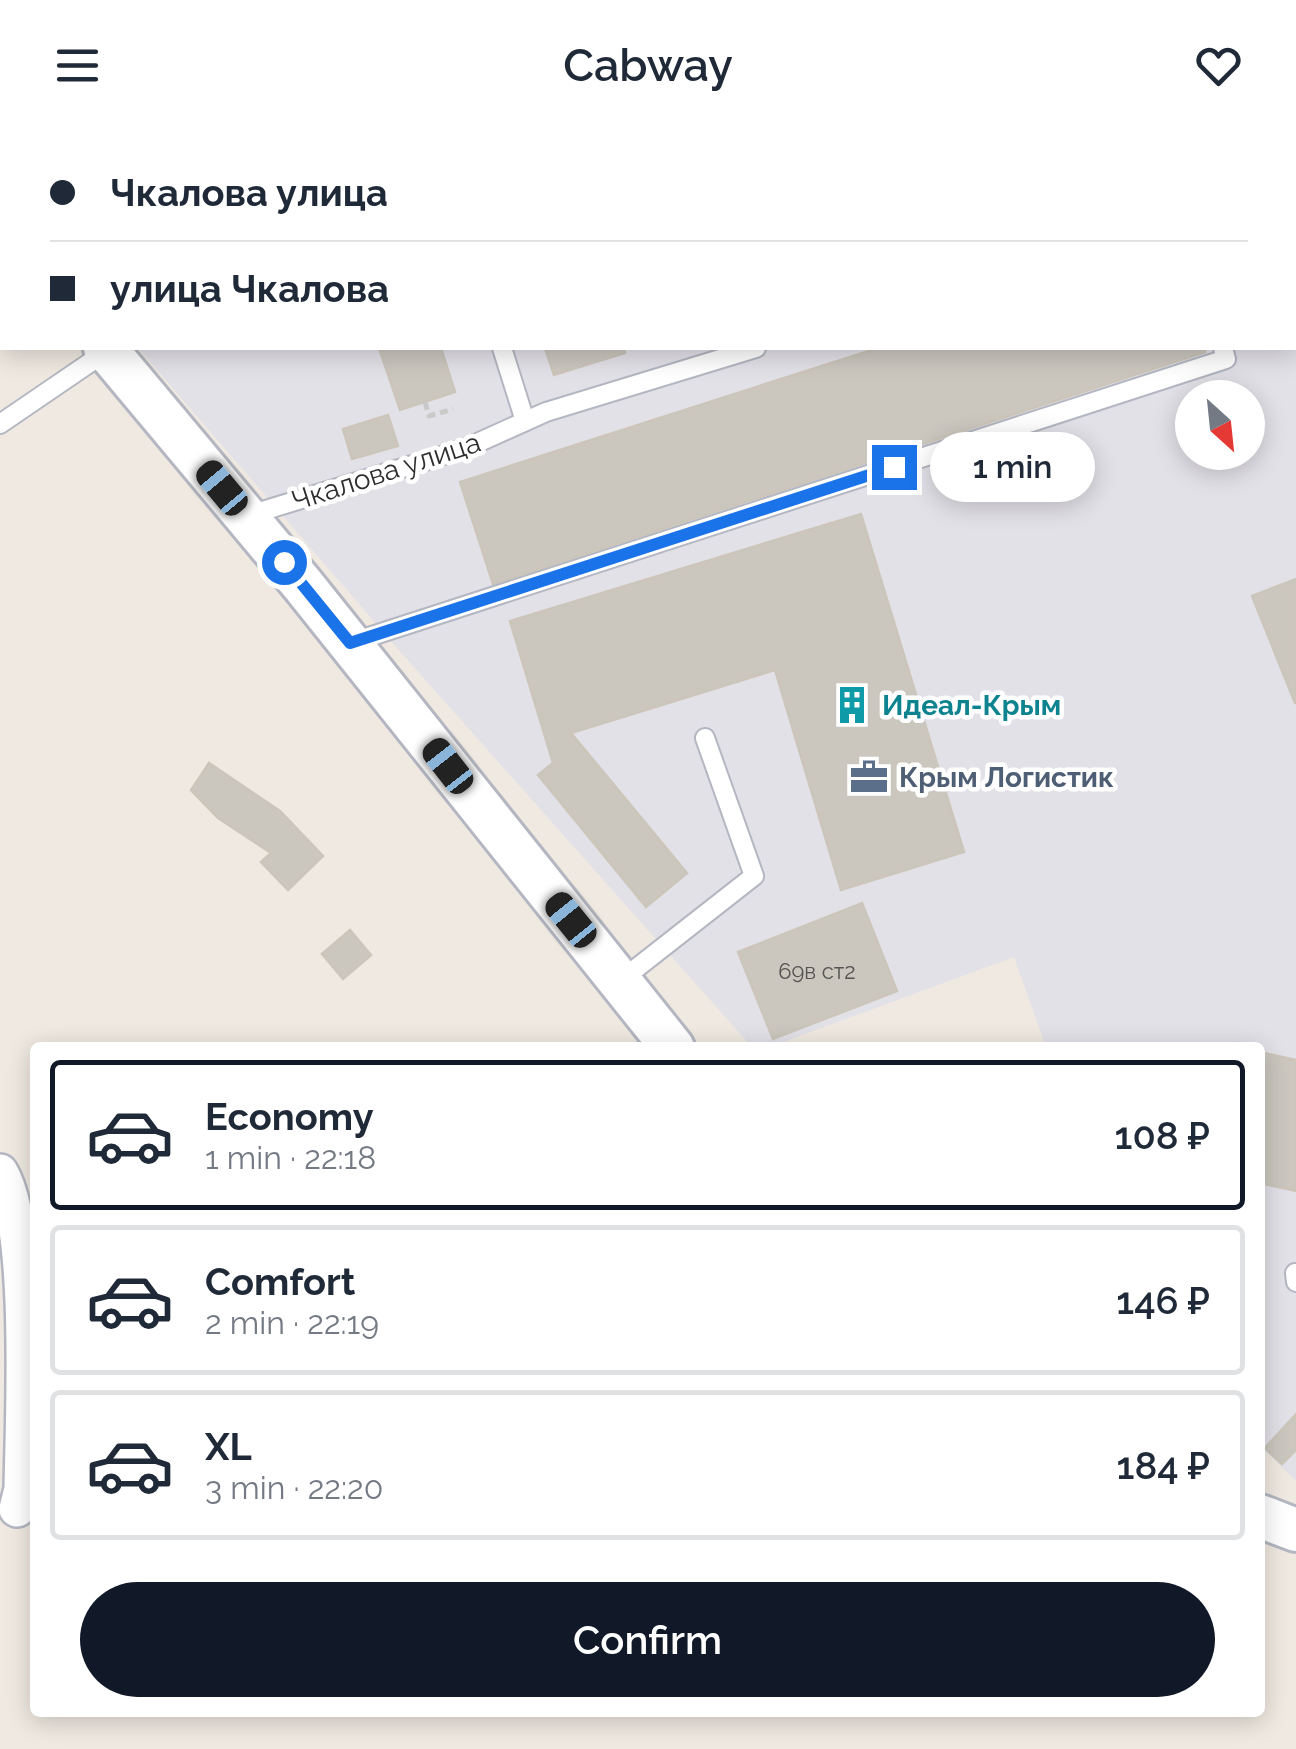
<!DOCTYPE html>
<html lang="en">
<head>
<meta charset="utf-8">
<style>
  :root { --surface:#fff; --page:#f6f6f7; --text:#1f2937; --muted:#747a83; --line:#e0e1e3; --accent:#111827 }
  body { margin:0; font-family:Raleway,sans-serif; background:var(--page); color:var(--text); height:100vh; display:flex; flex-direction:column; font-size:38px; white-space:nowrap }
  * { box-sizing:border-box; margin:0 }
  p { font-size:32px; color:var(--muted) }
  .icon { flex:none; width:55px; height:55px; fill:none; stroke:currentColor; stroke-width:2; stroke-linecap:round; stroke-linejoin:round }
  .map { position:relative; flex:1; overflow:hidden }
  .details { position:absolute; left:30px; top:912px; width:1235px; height:675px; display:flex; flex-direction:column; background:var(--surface); border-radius:10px; box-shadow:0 5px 25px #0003 }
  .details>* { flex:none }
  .hud { position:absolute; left:0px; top:0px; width:1298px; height:220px; box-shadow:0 5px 25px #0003; display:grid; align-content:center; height:220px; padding:0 50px; background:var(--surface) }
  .needle { width:65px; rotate:153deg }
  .controls { position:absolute; left:1175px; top:250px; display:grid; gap:20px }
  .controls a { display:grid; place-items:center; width:90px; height:90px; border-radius:50%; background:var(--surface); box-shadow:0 5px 25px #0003; font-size:50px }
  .end { position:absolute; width:45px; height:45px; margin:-22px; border:12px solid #1a73e8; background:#fff; box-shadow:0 0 0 5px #fff }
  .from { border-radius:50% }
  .bubble { position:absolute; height:70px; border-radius:35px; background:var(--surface); box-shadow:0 5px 25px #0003; font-size:32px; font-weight:600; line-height:70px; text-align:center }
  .car { position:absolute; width:30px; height:60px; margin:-30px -15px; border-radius:12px; box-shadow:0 0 8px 2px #0007; background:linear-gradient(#222 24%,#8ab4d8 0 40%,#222 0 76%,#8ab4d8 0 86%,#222 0) }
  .hud b { display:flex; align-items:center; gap:35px; height:95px; font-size:38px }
  .hud b+b { border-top:2px solid var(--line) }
  .hud i { width:25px; height:25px; background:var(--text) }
  ul { padding:18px 0 0; list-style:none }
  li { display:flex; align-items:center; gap:30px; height:150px; margin:0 20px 15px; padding:0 30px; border:5px solid var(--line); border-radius:10px }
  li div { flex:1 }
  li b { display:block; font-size:38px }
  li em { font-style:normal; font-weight:600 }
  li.active { border-color:var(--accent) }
  li>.icon { width:90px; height:90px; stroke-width:1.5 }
  .action { display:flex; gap:20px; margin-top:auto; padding:20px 50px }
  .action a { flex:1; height:115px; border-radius:60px; background:var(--accent); color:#fff; font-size:40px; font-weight:600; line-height:115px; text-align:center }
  header { display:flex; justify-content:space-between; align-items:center; height:130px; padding:0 50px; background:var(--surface); font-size:45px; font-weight:600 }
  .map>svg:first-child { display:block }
  .industrial { fill:#e3e1e8; fill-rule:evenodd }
  .building { fill:#cbc7bf; stroke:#cbc5ba; stroke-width:2.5 }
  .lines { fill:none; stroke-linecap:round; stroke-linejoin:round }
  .service-casing { stroke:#b4b7c1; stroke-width:22 }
  .minor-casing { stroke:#b4b7c1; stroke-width:40 }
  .tertiary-casing { stroke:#b4b7c1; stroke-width:48 }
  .path { stroke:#c9c9c9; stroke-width:5; stroke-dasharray:8 5; stroke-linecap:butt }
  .service { stroke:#fff; stroke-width:18 }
  .minor { stroke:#fff; stroke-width:35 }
  .tertiary { stroke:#fff; stroke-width:42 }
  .route { stroke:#1a73e8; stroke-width:12 }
  .labels { text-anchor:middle; stroke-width:9; stroke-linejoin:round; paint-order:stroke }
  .number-label { font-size:22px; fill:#555452 }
  .street-label { font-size:28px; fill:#2e2e2e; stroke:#fff }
  .culture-label { font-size:28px; font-weight:bold; fill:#0d838f; stroke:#fff; text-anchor:start }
  .service-label { font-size:28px; font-weight:bold; fill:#4e5e75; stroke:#fff; text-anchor:start }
</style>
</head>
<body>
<header><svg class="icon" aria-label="menu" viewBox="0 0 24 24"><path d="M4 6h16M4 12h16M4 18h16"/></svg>Cabway<svg class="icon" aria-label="heart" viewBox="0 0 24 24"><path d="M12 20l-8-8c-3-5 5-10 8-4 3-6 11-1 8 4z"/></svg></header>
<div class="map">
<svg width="1296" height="1619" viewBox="0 0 1296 1619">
  <rect width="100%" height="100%" fill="#efe9e1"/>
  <path class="industrial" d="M0 0H1296V1351L1260 1316V918L1046 917 1014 827 770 917H752L397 518 138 218H1295V2H2V61ZM1192 268H1248V322H1192Z"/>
  <g class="building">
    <polygon points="379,218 441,218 455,262 400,280"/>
    <polygon points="545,218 624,218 625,223 554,245"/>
    <polygon points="878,218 1205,218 1205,222 493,454 460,352"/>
    <polygon points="388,285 398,316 352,329 343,299"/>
    <polygon points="861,384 964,722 841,760 775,540 571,603 687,743 646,777 538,645 553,633 510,491"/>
    <polygon points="1296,449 1296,573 1295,573 1252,466"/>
    <polygon points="209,633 280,681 323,726 288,760 261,732 271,723 218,688 191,660"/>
    <polygon points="862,773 897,861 773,909 738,822"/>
    <polygon points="350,800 371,825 343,849 322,824"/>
    <polygon points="1260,922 1296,930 1296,1061 1260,1053"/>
    <polygon points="1296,1284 1296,1320 1282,1334 1265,1318"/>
  </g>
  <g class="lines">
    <g class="service-casing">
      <g id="service">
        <polyline points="496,0 497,2"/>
        <polyline points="878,0 879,2"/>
        <polyline points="1266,0 1267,2"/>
        <polyline points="605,2 613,0"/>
        <polyline points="1295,90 1296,93"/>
        <polyline points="502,218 525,291"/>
        <polyline points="0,294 107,221"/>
        <polyline points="246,386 464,319 546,282 756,218"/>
        <polyline points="350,513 1226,229 1223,218"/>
        <polyline points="620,851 754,746 705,608"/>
        <polyline points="1295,1143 1296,1152"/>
      </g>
    </g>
    <g class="minor-casing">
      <path id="minor" d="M0 1042C33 1095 23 1290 22 1359L17 1379"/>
    </g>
    <g class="tertiary-casing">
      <g id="tertiary">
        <polyline points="0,92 2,95"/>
        <polyline points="105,218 303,455 673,918"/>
        <polyline points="1260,1386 1296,1400"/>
      </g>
    </g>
    <polyline class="path" points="425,272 429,286 453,279"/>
    <use href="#service" class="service"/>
    <use href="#minor" class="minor"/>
    <use href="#tertiary" class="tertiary"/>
  </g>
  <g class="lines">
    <polyline class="route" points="284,432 350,513 894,337"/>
  </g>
  <defs>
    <g id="building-bare" transform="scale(3)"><path d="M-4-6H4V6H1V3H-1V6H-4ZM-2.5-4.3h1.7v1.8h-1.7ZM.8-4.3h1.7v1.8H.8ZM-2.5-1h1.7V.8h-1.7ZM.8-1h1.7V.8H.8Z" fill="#0f9aa8" stroke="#fff" stroke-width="2.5" paint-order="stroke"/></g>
    <g id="office-bare" transform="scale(3)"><path d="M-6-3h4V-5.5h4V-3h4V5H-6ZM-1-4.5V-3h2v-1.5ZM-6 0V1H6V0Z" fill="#5c6f8a" stroke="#fff" stroke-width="2.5" paint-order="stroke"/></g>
  </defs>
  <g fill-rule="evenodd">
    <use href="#building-bare" x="852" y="575"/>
    <use href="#office-bare" x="869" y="647"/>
  </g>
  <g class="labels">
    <g class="number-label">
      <text x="817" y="849">69в ст2</text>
    </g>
    <g class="street-label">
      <text transform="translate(386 341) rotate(-18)" y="10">Чкалова улица</text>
    </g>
    <g class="culture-label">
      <text x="882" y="585">Идеал-Крым</text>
    </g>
    <g class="service-label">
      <text x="899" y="657">Крым Логистик</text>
    </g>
  </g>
</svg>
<div class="controls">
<a><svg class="needle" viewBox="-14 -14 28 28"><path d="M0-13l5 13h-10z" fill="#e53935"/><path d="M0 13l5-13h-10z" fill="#747a83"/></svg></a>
</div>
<i class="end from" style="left:284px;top:432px"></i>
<i class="end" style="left:894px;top:337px"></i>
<div class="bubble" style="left:930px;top:302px;width:165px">1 min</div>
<i class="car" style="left:222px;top:358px;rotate:320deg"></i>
<i class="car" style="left:448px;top:636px;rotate:322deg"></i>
<i class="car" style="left:571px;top:790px;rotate:321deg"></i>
<div class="hud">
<b><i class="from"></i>Чкалова улица</b>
<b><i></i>улица Чкалова</b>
</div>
<section class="details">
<ul>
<li class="active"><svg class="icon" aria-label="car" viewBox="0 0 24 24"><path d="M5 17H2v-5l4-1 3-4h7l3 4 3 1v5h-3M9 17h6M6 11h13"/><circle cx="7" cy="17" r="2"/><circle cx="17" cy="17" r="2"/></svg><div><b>Economy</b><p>1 min · 22:18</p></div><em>108 ₽</em></li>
<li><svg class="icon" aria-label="car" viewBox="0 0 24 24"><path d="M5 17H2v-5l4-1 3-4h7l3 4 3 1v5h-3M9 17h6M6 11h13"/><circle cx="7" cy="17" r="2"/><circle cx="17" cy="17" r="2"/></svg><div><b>Comfort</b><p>2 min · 22:19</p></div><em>146 ₽</em></li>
<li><svg class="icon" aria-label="car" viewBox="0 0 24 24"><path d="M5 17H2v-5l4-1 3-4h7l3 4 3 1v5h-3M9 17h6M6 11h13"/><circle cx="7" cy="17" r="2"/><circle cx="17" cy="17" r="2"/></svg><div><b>XL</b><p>3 min · 22:20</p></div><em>184 ₽</em></li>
</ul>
<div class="action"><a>Confirm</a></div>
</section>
</div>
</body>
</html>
